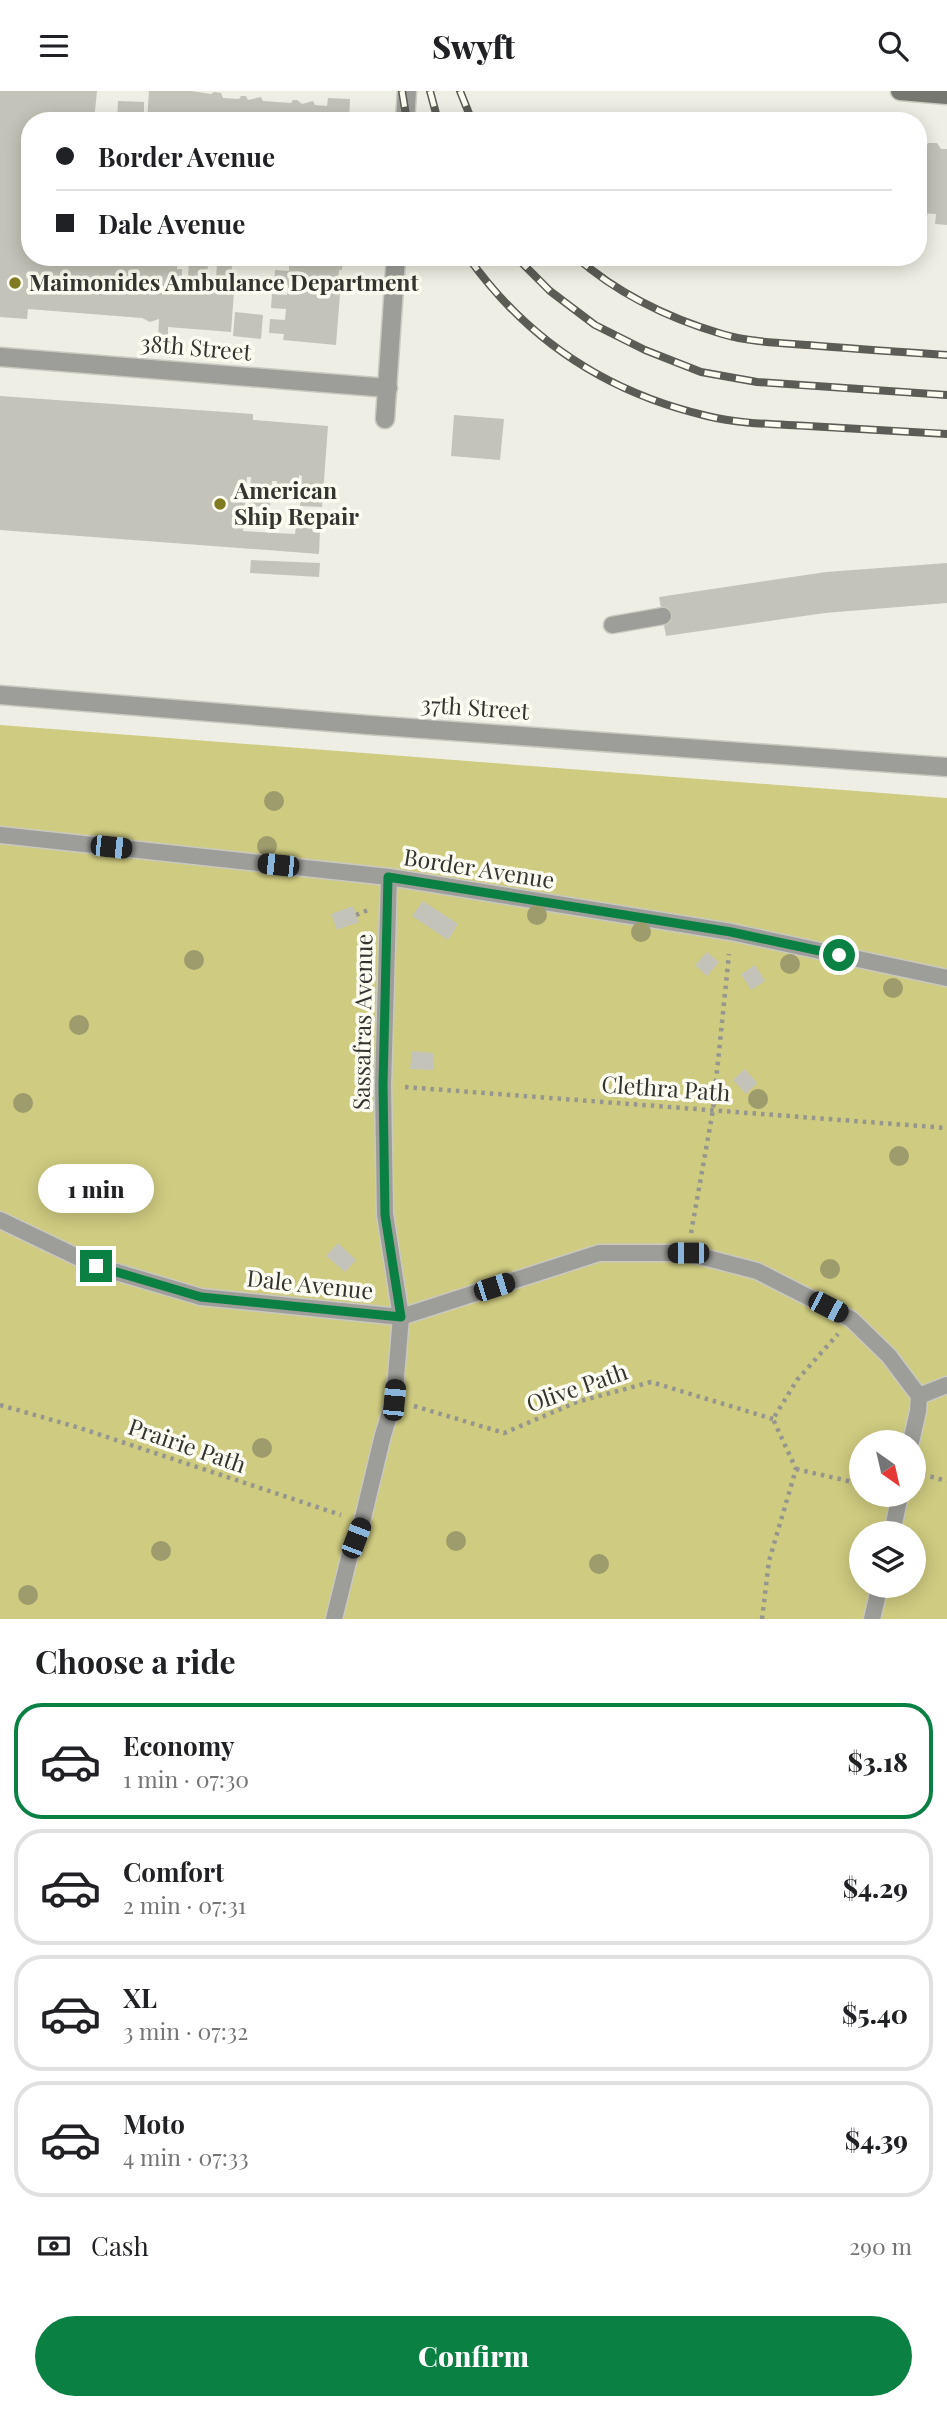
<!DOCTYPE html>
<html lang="en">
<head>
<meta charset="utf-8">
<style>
  :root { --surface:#fff; --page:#f6f6f6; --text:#202124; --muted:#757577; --line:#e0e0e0; --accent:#0b8043 }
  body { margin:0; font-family:"Playfair Display",serif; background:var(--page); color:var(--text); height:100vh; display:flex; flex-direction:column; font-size:26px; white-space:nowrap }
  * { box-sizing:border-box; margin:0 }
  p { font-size:23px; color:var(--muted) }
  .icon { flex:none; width:38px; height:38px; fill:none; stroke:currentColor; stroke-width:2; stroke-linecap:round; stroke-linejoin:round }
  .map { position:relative; height:1528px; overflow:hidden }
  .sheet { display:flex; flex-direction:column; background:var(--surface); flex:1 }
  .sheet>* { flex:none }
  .guide { position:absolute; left:21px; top:21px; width:906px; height:154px; border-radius:28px; box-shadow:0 4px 18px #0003; display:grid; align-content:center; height:154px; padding:0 35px; background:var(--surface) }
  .needle { width:46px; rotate:146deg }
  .buttons { position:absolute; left:849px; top:1339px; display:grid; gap:14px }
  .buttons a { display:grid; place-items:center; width:77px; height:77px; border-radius:50%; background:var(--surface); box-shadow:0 4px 18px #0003; font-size:35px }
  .end { position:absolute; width:32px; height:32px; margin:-16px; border:9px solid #0b8043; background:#fff; box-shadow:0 0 0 4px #fff }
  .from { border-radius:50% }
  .bubble { position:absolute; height:49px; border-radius:24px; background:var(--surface); box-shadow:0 4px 18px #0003; font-size:23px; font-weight:800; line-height:49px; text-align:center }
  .car { position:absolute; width:21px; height:42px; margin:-21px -10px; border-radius:9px; box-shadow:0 0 5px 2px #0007; background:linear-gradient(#222 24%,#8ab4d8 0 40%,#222 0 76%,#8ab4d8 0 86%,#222 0) }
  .guide b { display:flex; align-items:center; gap:24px; height:66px; font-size:26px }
  .guide b+b { border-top:2px solid var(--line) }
  .guide i { width:18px; height:18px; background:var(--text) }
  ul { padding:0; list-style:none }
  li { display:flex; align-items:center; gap:21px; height:116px; margin:0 14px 10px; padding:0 21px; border:4px solid var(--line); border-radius:28px }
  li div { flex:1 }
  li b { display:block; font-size:26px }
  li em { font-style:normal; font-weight:800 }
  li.on { border-color:var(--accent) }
  li>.icon { width:63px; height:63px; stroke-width:1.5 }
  h2 { padding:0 35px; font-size:32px; line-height:84px }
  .pay { display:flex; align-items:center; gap:18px; height:77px; padding:0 35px; font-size:26px }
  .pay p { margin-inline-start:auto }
  .action { display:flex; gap:14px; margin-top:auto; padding:14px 35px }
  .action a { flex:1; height:80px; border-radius:42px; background:var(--accent); color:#fff; font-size:28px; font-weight:800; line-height:80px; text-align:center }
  header { display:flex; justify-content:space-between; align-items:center; height:91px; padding:0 35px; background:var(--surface); font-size:32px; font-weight:800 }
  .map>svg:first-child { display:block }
  .green { fill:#cfcb81; fill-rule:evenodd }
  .building { fill:#c3c3b9 }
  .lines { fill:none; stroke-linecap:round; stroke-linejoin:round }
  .service-casing { stroke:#c9c9c0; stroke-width:19 }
  .minor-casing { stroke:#c9c9c0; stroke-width:21 }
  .secondary-casing { stroke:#c9c9c0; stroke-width:21 }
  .path { stroke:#96968f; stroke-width:4.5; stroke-dasharray:3.5 5; stroke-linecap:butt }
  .service { stroke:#9d9d99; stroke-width:16 }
  .minor { stroke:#9d9d99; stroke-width:18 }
  .secondary { stroke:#777771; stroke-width:18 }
  .rail-casing { stroke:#5c5c57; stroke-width:8 }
  .rail { stroke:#fcfcf1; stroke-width:5; stroke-dasharray:16; stroke-linecap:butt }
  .tree { fill:#9e9b6c }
  .route { stroke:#0b8043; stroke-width:9 }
  .poi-dot { fill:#807b21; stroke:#fcfcf1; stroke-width:2.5 }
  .labels { text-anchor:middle; stroke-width:7; stroke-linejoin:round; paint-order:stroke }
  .poi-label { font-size:23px; font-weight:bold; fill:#343431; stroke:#fcfcf1; text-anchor:start }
  .street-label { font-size:23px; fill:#343431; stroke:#fcfcf1 }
</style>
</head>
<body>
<header><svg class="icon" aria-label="menu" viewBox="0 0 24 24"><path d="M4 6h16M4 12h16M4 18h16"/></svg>Swyft<svg class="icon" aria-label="search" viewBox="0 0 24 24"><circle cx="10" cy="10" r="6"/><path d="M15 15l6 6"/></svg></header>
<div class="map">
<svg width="947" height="1528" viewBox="0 0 947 1528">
  <rect width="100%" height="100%" fill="#eeeee4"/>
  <path class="green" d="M0 634 947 707V1528H0ZM861 1351H914V1404H861ZM861 1442H914V1494H861Z"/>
  <g class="building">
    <polygon points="0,0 97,0 94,30 30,30 30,166 178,166 177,178 182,178 182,185 188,185 189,170 208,172 207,186 216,187 217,173 232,174 231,188 235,188 231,241 168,236 168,248 158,248 159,228 150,231 142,227 28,218 27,228 0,226"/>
    <polygon points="149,0 191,0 211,3 214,1 221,2 223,7 239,8 241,5 246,5 248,9 261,6 263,10 291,12 293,9 297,9 302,13 313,10 315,14 327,15 328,7 350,8 349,30 147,30"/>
    <polygon points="118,10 144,11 144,30 117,30"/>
    <polygon points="928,52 937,52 941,58 947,58 947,134 935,133 936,123 919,122 919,57 925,58"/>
    <polygon points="275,166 343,166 342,179 339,179 337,202 340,203 336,254 283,249 284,243 269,242 270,228 285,229 286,218 271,217 272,203 287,204 288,194 274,194 275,179 289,180 289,175 290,171 275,169"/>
    <polygon points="832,166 908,166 907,174 832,168"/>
    <polygon points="235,221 263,224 261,248 233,245"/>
    <polygon points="0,305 253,323 253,329 328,335 322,416 300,415 302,385 299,384 298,399 276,397 277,390 272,390 270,416 249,415 251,386 247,386 243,440 295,443 296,436 320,438 319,463 0,439"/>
    <polygon points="454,324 504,328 500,369 451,365"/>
    <polygon points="251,469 320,472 319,486 250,482"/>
    <polygon points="947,472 947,512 825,522 666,545 659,506 826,481"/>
    <polygon points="423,810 458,833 448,849 412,825"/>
    <polygon points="353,815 359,831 337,839 331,823"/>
    <polygon points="707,861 719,871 707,885 695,874"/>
    <polygon points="755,874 765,890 751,899 741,883"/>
    <polygon points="412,960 434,962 433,979 410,978"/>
    <polygon points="745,978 757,992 746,1003 733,989"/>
    <polygon points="338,1152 356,1169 345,1181 326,1165"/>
  </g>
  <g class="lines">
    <g class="service-casing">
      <g id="service">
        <polyline points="612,534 663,525"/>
        <polyline points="0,744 389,786 731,841 947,887"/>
        <polyline points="0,1129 96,1175 201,1206 401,1226 599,1162 688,1162 757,1180 851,1228 889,1265 919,1305 947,1294"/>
        <polyline points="911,1351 918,1320 919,1305"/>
        <polyline points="892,1442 900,1404"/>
        <polyline points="334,1528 350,1463 362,1431 383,1344 394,1309 401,1226 385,1123 383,994 389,786"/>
        <polyline points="872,1528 880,1494"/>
      </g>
    </g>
    <g class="minor-casing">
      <g id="minor">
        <polyline points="405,30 407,0"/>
        <polyline points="0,266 388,297"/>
        <polyline points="385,328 396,166"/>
        <polyline points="0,604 369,634 947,676"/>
      </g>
    </g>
    <g class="secondary-casing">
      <polyline id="secondary" points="900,0 947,4"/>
    </g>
    <g class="path">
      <polyline points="356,824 368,819"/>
      <polyline points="405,996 947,1037"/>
      <polyline points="691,1142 713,1019 729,863"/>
      <polyline points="0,1314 80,1337 341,1424"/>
      <polyline points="414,1315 504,1342 577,1311 651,1291 773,1328"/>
      <polyline points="796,1378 861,1393"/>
      <polyline points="914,1381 947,1390"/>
      <polyline points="762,1528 769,1470 796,1378 773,1328 797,1289 838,1243"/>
    </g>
    <use href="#service" class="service"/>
    <use href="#minor" class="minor"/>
    <use href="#secondary" class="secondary"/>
    <g class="rail-casing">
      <g id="rail">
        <polyline points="402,0 407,30"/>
        <polyline points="430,0 438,30"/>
        <polyline points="460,0 472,30"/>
        <path d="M468 166C527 249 608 302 707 325 740 333 774 333 808 335 854 338 901 340 947 343"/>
        <polyline points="516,166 550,200 595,234 645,259 701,281 757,291 947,304"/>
        <path d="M576 166C618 203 668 227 722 243 749 251 780 252 808 254 854 258 901 261 947 264"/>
      </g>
    </g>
    <use href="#rail" class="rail"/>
  </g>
  <g class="tree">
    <circle cx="274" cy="710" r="10"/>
    <circle cx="267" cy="755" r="10"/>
    <circle cx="537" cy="824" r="10"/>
    <circle cx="641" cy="841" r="10"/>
    <circle cx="194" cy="869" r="10"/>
    <circle cx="790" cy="873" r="10"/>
    <circle cx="893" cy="897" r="10"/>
    <circle cx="79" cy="934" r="10"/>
    <circle cx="758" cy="1008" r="10"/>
    <circle cx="23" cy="1012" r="10"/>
    <circle cx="899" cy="1065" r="10"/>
    <circle cx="830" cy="1178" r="10"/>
    <circle cx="262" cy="1357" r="10"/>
    <circle cx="456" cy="1450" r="10"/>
    <circle cx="161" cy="1460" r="10"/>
    <circle cx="599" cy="1473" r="10"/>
    <circle cx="28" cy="1504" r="10"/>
  </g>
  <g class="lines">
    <polyline class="route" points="96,1175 201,1206 401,1226 385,1124 383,994 388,786 731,841 839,864"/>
  </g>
  <g class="poi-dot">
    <circle cx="15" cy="192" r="7"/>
    <circle cx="220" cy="413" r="7"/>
  </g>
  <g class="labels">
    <g class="poi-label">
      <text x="29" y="200">Maimonides Ambulance Department</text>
      <text x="234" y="408">American<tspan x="234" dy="26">Ship Repair</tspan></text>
    </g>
    <g class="street-label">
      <text transform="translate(196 257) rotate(5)" y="8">38th Street</text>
      <text transform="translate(475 617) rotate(4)" y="8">37th Street</text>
      <text transform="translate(479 778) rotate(9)" y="8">Border Avenue</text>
      <text transform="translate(363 931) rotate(-89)" y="8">Sassafras Avenue</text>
      <text transform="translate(666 998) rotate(4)" y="8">Clethra Path</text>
      <text transform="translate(310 1194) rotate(6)" y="8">Dale Avenue</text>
      <text transform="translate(577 1297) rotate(-19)" y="8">Olive Path</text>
      <text transform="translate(187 1355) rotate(19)" y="8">Prairie Path</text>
    </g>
  </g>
</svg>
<div class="buttons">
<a><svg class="needle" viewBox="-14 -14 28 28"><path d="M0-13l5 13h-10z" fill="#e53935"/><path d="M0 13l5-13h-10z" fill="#757577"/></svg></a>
<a><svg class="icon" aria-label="layers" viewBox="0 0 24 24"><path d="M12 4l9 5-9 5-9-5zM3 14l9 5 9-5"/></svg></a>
</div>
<i class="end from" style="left:839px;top:864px"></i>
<i class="end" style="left:96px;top:1175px"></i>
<div class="bubble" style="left:38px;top:1073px;width:116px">1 min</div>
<i class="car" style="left:111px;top:756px;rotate:96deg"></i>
<i class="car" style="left:278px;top:774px;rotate:276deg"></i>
<i class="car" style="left:688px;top:1162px;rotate:270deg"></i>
<i class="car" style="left:494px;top:1196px;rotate:72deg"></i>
<i class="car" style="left:828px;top:1216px;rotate:117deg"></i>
<i class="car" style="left:394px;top:1309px;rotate:5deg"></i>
<i class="car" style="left:356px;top:1447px;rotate:21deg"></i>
<div class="guide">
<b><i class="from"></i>Border Avenue</b>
<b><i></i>Dale Avenue</b>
</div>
</div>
<section class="sheet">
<h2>Choose a ride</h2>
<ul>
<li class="on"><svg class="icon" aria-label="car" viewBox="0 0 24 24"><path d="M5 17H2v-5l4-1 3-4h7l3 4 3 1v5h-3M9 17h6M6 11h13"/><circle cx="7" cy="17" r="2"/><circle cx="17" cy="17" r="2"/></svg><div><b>Economy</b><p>1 min · 07:30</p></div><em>$3.18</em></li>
<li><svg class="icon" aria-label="car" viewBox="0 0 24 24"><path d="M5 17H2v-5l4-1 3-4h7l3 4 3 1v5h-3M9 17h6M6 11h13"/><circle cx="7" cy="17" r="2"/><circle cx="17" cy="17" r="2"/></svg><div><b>Comfort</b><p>2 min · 07:31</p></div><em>$4.29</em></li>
<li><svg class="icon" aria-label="car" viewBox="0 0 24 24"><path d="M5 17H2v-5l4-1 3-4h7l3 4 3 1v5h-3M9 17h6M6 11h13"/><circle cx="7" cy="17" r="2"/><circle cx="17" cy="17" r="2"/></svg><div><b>XL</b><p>3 min · 07:32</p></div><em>$5.40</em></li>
<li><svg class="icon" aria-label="car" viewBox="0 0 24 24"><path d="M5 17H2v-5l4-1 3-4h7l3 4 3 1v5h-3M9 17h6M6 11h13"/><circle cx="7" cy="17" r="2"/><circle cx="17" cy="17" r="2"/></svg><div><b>Moto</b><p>4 min · 07:33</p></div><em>$4.39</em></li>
</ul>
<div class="pay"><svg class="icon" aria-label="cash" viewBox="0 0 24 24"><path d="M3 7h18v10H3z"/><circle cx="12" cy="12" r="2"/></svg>Cash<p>290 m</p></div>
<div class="action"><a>Confirm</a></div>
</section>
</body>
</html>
